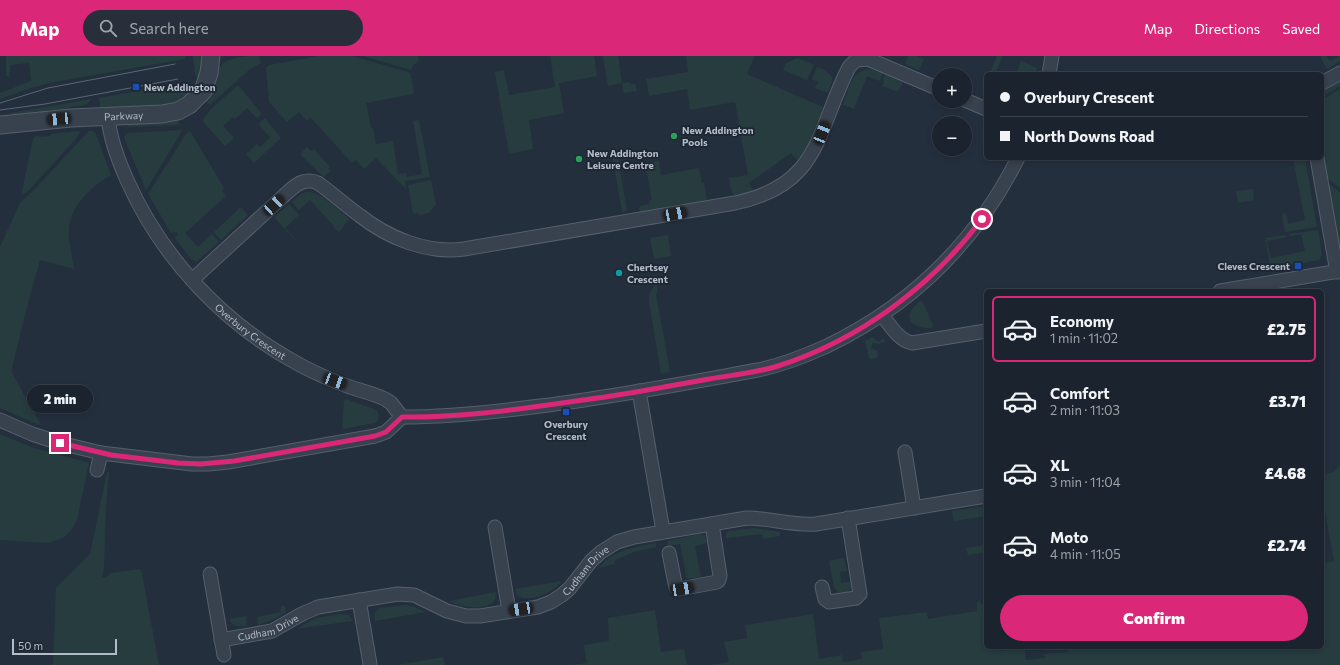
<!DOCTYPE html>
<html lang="en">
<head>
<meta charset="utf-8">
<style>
  :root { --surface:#1b232e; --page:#282f3a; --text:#f1f3f6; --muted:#a0a4aa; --line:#39404a; --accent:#db2777 }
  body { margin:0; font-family:Commissioner,sans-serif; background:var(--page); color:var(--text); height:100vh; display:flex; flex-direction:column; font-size:15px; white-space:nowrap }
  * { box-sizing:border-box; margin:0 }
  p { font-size:13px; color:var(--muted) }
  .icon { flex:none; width:22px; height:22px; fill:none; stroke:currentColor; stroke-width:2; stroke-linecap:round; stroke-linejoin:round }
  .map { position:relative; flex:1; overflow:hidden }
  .sheet { position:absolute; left:984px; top:233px; width:340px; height:360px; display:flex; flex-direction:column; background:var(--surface); border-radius:6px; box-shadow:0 2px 6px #0003,0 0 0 1px var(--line) }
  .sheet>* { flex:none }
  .hud { position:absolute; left:984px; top:16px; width:340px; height:88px; border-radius:6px; box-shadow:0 2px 6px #0003,0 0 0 1px var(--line); display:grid; align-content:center; height:88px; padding:0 16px; background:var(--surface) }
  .fabs { position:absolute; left:932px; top:12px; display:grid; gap:8px }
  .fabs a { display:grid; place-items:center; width:40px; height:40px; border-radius:50%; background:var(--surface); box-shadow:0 2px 6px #0003,0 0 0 1px var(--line); font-size:20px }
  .scale { position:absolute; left:12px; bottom:10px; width:105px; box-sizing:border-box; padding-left:4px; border:2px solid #b4bcc9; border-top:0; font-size:11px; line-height:14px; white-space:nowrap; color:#b4bcc9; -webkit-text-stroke:3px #1d2633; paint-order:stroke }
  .end { position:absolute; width:18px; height:18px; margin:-9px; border:5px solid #db2777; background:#fff; box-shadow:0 0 0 2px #fff }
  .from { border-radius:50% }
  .bubble { position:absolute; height:28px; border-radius:14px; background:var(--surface); box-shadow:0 2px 6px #0003,0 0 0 1px var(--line); font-size:13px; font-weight:800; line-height:28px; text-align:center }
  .car { position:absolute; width:12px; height:24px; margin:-12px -6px; border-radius:5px; box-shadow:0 0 3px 1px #0007; background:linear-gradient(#222 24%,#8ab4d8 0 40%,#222 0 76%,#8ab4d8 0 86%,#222 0) }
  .hud b { display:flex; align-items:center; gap:14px; height:38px; font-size:15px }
  .hud b+b { border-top:1px solid var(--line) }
  .hud i { width:10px; height:10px; background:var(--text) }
  ul { padding:7px 0 0; list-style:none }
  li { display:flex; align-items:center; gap:12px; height:66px; margin:0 8px 6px; padding:0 8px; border:2px solid transparent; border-radius:6px }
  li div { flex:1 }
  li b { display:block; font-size:15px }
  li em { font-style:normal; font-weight:800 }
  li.current { border-color:var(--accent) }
  li>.icon { width:36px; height:36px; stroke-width:1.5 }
  .action { display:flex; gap:8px; margin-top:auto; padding:8px 16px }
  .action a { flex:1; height:46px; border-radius:24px; background:var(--accent); color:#fff; font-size:16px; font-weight:800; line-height:46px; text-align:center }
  header { display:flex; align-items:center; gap:24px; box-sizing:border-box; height:56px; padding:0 20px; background:var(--accent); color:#fff }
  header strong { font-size:19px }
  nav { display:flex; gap:22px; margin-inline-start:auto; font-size:14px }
  .search { width:280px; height:36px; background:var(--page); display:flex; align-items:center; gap:10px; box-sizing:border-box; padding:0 14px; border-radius:22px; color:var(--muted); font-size:15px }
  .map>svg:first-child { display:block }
  .green { fill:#263c3f }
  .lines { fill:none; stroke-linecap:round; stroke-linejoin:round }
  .minor-casing { stroke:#565f6c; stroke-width:15 }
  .tertiary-casing { stroke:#565f6c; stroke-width:19 }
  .minor { stroke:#38414e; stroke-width:13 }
  .tertiary { stroke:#38414e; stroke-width:17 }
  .tram { stroke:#5a6575; stroke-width:1 }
  .route { stroke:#db2777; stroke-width:5 }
  .transit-dot { fill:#1a4fb4; stroke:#1d2633; stroke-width:1.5 }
  .leisure-dot { fill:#2e9e5b; stroke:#1d2633; stroke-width:1.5 }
  .culture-dot { fill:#0f9aa8; stroke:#1d2633; stroke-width:1.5 }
  .labels { text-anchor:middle; stroke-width:3.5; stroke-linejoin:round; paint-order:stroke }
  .poi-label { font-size:10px; font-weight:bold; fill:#b4bcc9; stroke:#1d2633; text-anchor:start }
  .street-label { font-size:10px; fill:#b4bcc9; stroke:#1d2633 }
</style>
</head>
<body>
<header>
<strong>Map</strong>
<div class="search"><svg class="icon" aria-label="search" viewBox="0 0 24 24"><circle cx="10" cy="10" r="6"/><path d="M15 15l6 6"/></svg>Search here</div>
<nav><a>Map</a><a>Directions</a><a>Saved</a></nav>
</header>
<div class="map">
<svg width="1340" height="609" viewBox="0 0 1340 609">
  <rect width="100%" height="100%" fill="#242f3e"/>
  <g class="green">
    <polygon points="6,0 185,0 185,3 54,26 31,32 0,43 0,37 31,25 29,7 10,9 10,21 6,20"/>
    <polygon points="193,0 202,0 203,7 199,24 195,19"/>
    <path d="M248 0H259L261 7 250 13 210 49 206 45C209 40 211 35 212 30 220 5 222 4 248 0Z"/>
    <polygon points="319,0 353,0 410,17 414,35 413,38 366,47 371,72 373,72 376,88 393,85 398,118 406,117 407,121 422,118 413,65 419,64 430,121 405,125 406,133 376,102 364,113 356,104 352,107 311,62 307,65 299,56 287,66 269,46 266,12 269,9"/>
    <polygon points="363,0 418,0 419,5 413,9 411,14"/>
    <polygon points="550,0 594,0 597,20 559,27 564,57 529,64 533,93 509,98 495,16 504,14 509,39 555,31"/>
    <polygon points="603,0 618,0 622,27 630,26 630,28 635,28 637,35 624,37 622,27 608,30"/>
    <path d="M686 0H755L747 18 823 51 822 54 825 56 815 82 799 106 791 97 749 127 754 137 735 140C730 136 730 128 729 122L748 119 735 46 690 54 687 33 649 40 646 23 688 16Z"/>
    <polygon points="908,0 917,0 924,3 919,14 905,8"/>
    <polygon points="997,0 1003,0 995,18 989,18"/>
    <polygon points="1321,0 1326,0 1330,5 1340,0 1340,5 1327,13 1322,5"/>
    <polygon points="798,2 814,9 807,24 783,14 786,7"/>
    <polygon points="1021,5 1037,12 1035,18 1016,18"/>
    <polygon points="817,11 825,14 832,21 832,26 828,37 815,32 818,26 812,23"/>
    <path d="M869 13 883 17 880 25 867 20 854 53 843 49C849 33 850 16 869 13Z"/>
    <polygon points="885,18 903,26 898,36 882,30 884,27 883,23"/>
    <polygon points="1340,23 1340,30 1322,41 1322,33"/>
    <polygon points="238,29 262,58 257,62 247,52 235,63 233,61 223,70 234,82 225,90 204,67 203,64 210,54"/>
    <polygon points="167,30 168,34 184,34 189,39 177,46 168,50 101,55 99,42"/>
    <polygon points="1340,33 1340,132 1327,122 1322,93 1322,44"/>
    <polygon points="92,43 86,49 70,51 68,52 67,57 15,60 10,57"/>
    <polygon points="265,62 281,82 254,107 246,98 257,88 260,91 270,81 258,68"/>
    <polygon points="178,63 179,69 127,71 129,67"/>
    <polygon points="181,74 182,75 146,134 124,82 126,78 128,77"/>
    <polygon points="80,75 76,83 27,136 23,138 22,135 33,83 35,80 38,80 38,81 51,80 51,78"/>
    <path d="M89 75H93L96 78 111 119C92 130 70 150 69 173 68 186 72 200 74 213L40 204 25 258 12 312V317L40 367 39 369 0 352V191L20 147 32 136Z"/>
    <polygon points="190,75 224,132 222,135 226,140 185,177 198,191 212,178 219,186 196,206 191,203 175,182 178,178 176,176 171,177 148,138 186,78"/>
    <polygon points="307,91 311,95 314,93 330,111 328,112 330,115 324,121 313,111 300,98"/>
    <polygon points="617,96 627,155 622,156 612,97"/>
    <polygon points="1293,102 1305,102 1317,171 1285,176 1282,158 1286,157 1288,168 1305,164"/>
    <polygon points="659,105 661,119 699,112 702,127 704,126 707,143 706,145 643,157 640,155 639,152 640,150 649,148 649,145 652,144 645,107"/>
    <polygon points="431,124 436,148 429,157 419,159 418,157 413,158 408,129"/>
    <polygon points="1328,127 1340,136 1340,196"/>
    <polygon points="1253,133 1254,144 1238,147 1236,135"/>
    <path d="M306 136C319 134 339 155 349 163L339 176 333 171 334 170 310 144 299 154 291 146 301 138Z"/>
    <polygon points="289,148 299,159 285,172 296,183 295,184 274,161"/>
    <polygon points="241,151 248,159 221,184 214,176"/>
    <polygon points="1318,174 1322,199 1319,204 1271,213 1265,182 1285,179 1286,181 1267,185 1271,202 1305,195 1301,178 1290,180 1289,178"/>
    <polygon points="668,179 671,200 654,203 650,182"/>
    <polygon points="655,229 657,229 657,238 656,238 670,316 661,317 649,246 649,238"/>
    <path d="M920 245 923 246 933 269 932 272C922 273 904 268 911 255 913 251 917 248 920 245Z"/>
    <polygon points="872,281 879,286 882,282 886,285 879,288 873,287 871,292 877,295 878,299 877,302 871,303 869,302 865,285"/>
    <polygon points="346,343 374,353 377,355 379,359 378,365 375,367 344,373 342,371 344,345"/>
    <polygon points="0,378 34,392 89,407 77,464 72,473 63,482 48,487 0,484"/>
    <polygon points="1340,409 1340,609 710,609 729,606 724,586 747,582 745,569 813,558 819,603 842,599 843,606 862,603 861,596 883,593 879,562 927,556 928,563 977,555 977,547 980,544 981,548 986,547 986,591 999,591 1000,595 1025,592 1026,604 1045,602 1044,598 1068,596 1068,591 1322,591 1322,508 1334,505 1322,438 1322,419 1334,416"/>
    <polygon points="107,416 109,416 106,450 104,512 102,521 105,522 111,517 141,513 159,609 51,609 53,607 56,532 90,498"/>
    <polygon points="986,450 986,460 954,465 952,455"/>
    <polygon points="754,472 780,476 780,480 763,483 762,478 726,482 726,477 728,475"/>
    <polygon points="700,478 705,479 707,487 695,490 701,521 687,523 680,488 668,490 667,485"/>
    <path d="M656 487V491L634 496 615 504 614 508 599 512C612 494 635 491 656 487Z"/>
    <polygon points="986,489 986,496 968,499 966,492"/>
    <path d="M844 502 847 515 840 516 841 527 852 525 851 532 847 536C841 539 837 536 834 531L829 505Z"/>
    <path d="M562 525C552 536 538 544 522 542L517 539 515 533Z"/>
    <path d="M496 536 495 544C485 556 461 551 449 545Z"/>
    <polygon points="405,549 412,550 426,556 375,565 374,558 379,552"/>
    <polygon points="281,550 285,550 286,556 270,565 258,569 257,561 281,556"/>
    <polygon points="655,554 661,596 684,593 687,609 572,609 587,607 584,589 609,585 608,562"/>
    <polygon points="340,558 349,559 353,565 296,573 316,562"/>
    <path d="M246 560 247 570C239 571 232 571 229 563Z"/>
    <polygon points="443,601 445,609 397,609"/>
  </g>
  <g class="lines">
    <g class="minor-casing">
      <g id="minor">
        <polyline points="1049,18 1052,0"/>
        <polyline points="1322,27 1340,17"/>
        <polyline points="965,44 986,53"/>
        <path id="s1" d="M108 61C110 83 118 104 127 124 162 203 225 269 300 309 317 318 333 325 350 331 362 335 374 338 385 343L391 347 402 361C448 361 494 356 540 350 613 341 686 327 758 314 782 309 805 300 827 290 912 249 976 186 1018 102"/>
        <polyline points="1317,102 1337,216"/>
        <path d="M192 224 289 135C298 127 306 122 318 127 332 137 345 149 359 159 388 182 427 198 464 193L735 147C821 129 816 76 849 11L856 4 868 3 939 33"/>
        <polyline points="1220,235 1340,215"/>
        <path d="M882 259C890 269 898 284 912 287L986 275"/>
        <polyline points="639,335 663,475"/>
        <polyline points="0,364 32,378 60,387 101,397 192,408 208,408 228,406 375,380 386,376 402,361"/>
        <polyline points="905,396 914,452"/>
        <polyline points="97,414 101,397"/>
        <polyline points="495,471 509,555"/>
        <polyline points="669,497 676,532 680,533 717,526 719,524 720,520 712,468"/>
        <polyline points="210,518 224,599"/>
        <polyline points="822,531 825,543 829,546 856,542 860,538 848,462"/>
        <polyline points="359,544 370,608"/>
        <path id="s2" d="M221 584 272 575 302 558 318 551 398 538 414 539 447 555 466 560H480L538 551 551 546 562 539 570 532 591 505 601 496 617 486 634 481 747 462C770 462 793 470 816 468L986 440"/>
      </g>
    </g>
    <g class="tertiary-casing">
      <g id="tertiary">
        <path id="s3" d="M0 69 71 62 162 58 178 55 189 49 203 35 209 17 211 0"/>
      </g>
    </g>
    <use href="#minor" class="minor"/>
    <use href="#tertiary" class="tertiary"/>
    <g class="tram">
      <polyline points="0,47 48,32 175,8"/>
      <polyline points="0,54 45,48 178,23"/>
    </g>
  </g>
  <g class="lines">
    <path class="route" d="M60 387 111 399 178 407 201 408 234 405 375 380 386 376 402 361C470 362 537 350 605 341 640 336 674 329 709 323 732 319 756 317 778 310 859 284 931 231 982 163"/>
  </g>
  <g class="transit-dot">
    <rect x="132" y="27" width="8" height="8" rx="2"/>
    <rect x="1294" y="206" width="8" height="8" rx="2"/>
    <rect x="562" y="352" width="8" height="8" rx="2"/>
  </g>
  <g class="leisure-dot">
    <circle cx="674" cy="80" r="4"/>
    <circle cx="579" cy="103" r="4"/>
  </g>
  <circle class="culture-dot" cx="619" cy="217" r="4"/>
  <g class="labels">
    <g class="poi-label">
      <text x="144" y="35">New Addington</text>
      <text x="682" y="78">New Addington<tspan x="682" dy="12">Pools</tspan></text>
      <text x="587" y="101">New Addington<tspan x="587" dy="12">Leisure Centre</tspan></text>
      <text x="1290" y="214" text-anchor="end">Cleves Crescent</text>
      <text x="627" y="215">Chertsey<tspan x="627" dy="12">Crescent</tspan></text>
      <text x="566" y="372" text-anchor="middle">Overbury<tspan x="566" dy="12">Crescent</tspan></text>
    </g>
    <g class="street-label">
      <text dy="4" stroke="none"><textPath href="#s3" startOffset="124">Parkway</textPath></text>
      <text dy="4" stroke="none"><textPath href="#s1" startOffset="264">Overbury Crescent</textPath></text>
      <text dy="4" stroke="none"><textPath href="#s2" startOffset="391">Cudham Drive</textPath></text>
      <text dy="4" stroke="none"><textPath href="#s2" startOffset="49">Cudham Drive</textPath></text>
    </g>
  </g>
</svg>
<div class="fabs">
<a>+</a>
<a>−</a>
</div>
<div class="scale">50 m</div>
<i class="end from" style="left:982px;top:163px"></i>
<i class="end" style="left:60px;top:387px"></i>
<div class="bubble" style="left:27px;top:329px;width:66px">2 min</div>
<i class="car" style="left:59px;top:63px;rotate:265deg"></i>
<i class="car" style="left:822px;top:77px;rotate:22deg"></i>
<i class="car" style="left:274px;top:149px;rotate:47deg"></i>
<i class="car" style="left:675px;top:158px;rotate:79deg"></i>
<i class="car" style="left:335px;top:325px;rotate:110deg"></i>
<i class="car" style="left:682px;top:533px;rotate:80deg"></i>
<i class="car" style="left:521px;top:553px;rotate:261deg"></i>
<div class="hud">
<b><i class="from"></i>Overbury Crescent</b>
<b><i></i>North Downs Road</b>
</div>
<section class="sheet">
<ul>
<li class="current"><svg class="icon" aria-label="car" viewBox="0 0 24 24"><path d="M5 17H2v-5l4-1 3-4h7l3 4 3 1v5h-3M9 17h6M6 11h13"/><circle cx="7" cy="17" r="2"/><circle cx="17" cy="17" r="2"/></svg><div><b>Economy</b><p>1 min · 11:02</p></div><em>£2.75</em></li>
<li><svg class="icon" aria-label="car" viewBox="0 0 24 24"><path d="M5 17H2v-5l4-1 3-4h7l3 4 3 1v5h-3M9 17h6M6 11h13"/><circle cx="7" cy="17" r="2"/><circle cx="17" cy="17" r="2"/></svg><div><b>Comfort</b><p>2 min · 11:03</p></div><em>£3.71</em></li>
<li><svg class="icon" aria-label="car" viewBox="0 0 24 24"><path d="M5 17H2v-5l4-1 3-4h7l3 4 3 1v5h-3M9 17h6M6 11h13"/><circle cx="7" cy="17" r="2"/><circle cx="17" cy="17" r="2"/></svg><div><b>XL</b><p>3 min · 11:04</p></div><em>£4.68</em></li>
<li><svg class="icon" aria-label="car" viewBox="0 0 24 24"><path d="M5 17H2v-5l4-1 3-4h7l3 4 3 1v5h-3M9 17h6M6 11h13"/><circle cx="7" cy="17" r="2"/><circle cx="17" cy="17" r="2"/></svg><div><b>Moto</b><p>4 min · 11:05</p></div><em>£2.74</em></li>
</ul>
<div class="action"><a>Confirm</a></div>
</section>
</div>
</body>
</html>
